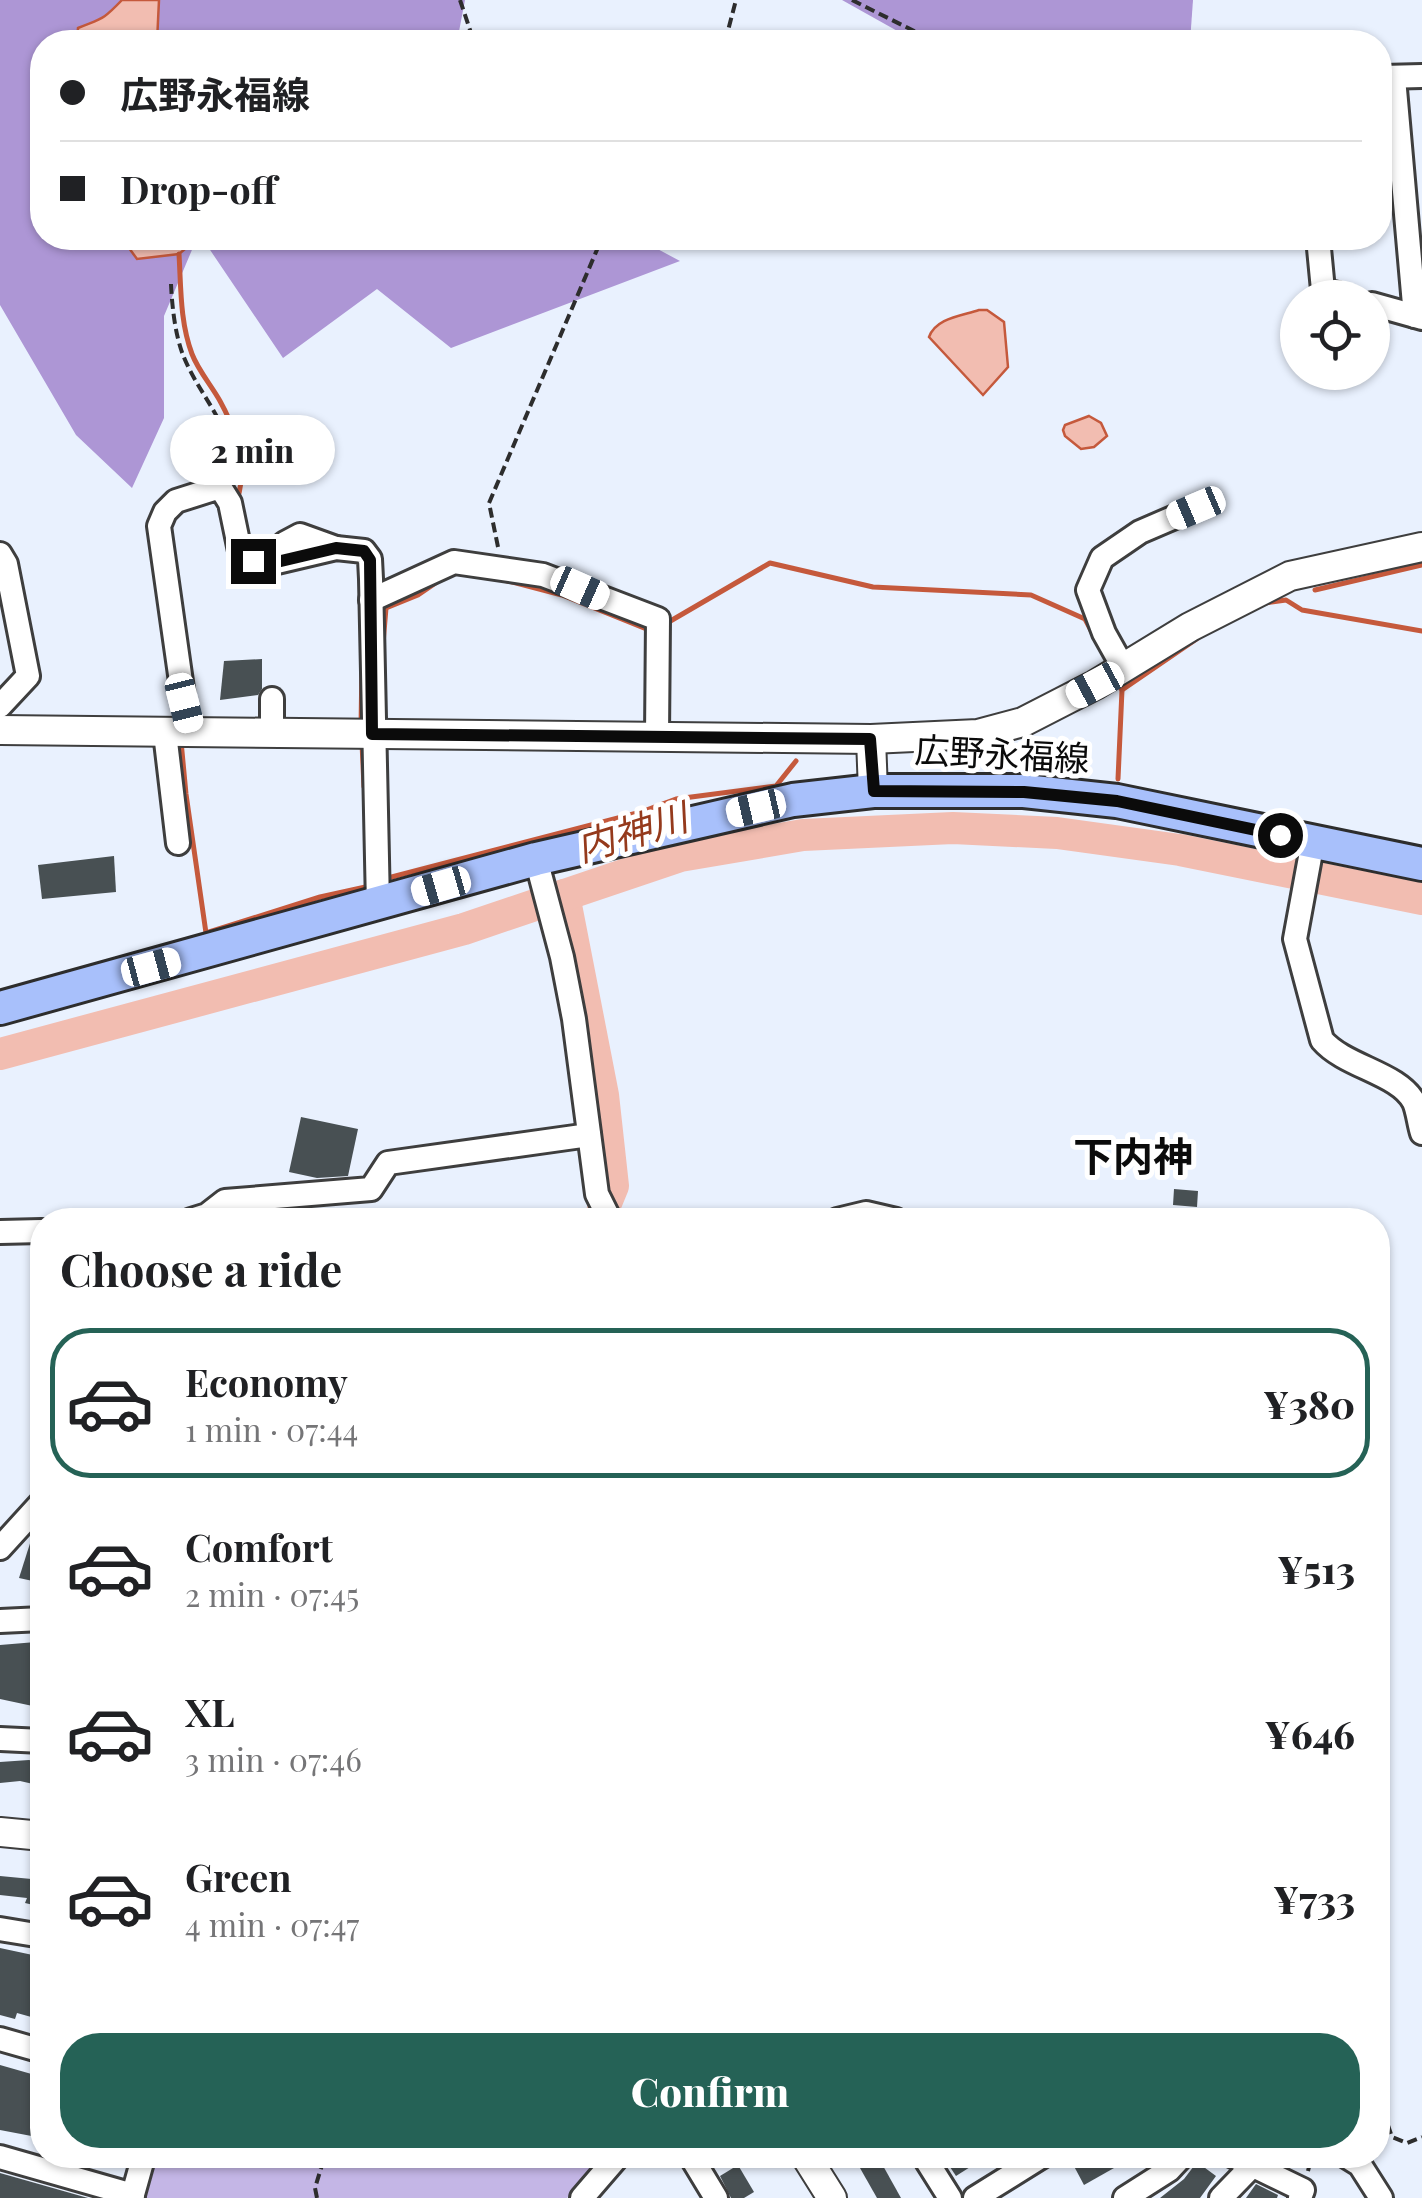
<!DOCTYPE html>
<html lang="en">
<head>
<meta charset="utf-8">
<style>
  :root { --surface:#fff; --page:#f6f6f6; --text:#202124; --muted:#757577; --line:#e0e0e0; --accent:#256256 }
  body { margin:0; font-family:"Playfair Display","Noto Sans JP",serif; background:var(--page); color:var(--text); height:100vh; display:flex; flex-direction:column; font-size:38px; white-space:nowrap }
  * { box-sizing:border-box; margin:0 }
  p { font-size:32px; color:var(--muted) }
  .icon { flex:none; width:55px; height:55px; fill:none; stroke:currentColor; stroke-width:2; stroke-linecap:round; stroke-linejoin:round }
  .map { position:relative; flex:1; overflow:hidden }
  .panel { position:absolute; left:30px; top:1208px; width:1360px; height:960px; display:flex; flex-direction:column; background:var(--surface); border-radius:40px; box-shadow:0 2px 8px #0004 }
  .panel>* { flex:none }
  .guide { position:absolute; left:30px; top:30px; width:1362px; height:220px; border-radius:40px; box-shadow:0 2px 8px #0004; display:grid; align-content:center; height:220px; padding:0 30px; background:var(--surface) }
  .controls { position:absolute; left:1280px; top:280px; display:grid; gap:20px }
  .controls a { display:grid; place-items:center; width:110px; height:110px; border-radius:50%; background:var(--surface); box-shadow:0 2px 8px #0004; font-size:50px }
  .end { position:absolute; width:45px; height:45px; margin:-22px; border:12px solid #0b0b0b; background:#fff; box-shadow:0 0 0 5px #fff }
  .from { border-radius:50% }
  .bubble { position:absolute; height:70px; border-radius:35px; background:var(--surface); box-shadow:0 2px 8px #0004; font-size:32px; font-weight:800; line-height:70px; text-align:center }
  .car { position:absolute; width:30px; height:60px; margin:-30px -15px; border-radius:12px; box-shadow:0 0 8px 2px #0007; background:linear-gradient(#fff 24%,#345 0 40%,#fff 0 76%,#345 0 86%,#fff 0) }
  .guide b { display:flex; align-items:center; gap:35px; height:95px; font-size:38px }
  .guide b+b { border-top:2px solid var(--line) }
  .guide i { width:25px; height:25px; background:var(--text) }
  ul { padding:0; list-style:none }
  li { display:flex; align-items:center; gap:30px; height:150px; margin:0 20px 15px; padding:0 10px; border:5px solid transparent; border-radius:40px }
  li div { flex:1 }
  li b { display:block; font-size:38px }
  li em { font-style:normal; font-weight:800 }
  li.active { border-color:var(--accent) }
  li>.icon { width:90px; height:90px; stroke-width:1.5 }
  h2 { padding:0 30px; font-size:45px; line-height:120px }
  .cta { display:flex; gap:20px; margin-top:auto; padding:20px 30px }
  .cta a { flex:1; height:115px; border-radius:40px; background:var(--accent); color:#fff; font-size:40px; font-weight:800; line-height:115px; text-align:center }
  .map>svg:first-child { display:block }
  .green { fill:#c4b6e6 }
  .forest { fill:#ad96d5 }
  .water { fill:#f2bdb1; stroke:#c5593c; stroke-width:2.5 }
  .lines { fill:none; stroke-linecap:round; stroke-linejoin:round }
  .stream { stroke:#c5593c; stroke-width:5 }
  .river { stroke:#f2bdb1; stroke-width:32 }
  .building { fill:#485053 }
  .minor-casing { stroke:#3e3e3e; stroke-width:28 }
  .tertiary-casing { stroke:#3e3e3e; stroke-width:32 }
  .secondary-casing { stroke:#2d2d2d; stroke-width:38 }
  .path { stroke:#2d2d2d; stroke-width:4; stroke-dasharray:10 5; stroke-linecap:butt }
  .minor { stroke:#fff; stroke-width:22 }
  .tertiary { stroke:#fff; stroke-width:28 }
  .secondary { stroke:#a8c0fb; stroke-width:32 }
  .route { stroke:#0b0b0b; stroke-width:12 }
  .labels { text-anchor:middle; stroke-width:10; stroke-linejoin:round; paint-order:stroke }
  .street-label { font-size:35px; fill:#0b0b0b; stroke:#fff }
  .water-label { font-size:38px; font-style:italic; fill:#953a1c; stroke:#fff }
  .quarter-label { font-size:40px; font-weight:bold; fill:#0b0b0b; stroke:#fff }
</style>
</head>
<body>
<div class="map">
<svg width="1422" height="2198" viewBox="0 0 1422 2198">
  <rect width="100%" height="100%" fill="#e9f1fe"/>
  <polygon class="green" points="158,2155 607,2155 567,2198 146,2198"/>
  <g class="forest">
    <polygon points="0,0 465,0 457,42 42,42 42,238 197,238 164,316 164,418 132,488 76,435 0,305"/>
    <polygon points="842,0 1193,0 1190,42 917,42"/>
    <polygon points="202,238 637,238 680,261 451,348 377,289 283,358"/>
  </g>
  <g class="water">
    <path d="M122 0H159L157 42H77L78 28C102 18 102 21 122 0Z"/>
    <polygon points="128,238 184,238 185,249 179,254 137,259 129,248"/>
    <path d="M979 310H987L1004 322 1008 367 983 395 929 337C936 318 961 316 979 310Z"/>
    <polygon points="1089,416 1101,423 1107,436 1094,447 1081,449 1065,436 1063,430 1065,425"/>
  </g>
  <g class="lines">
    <g class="stream">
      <path d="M179 254C181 288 180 322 192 354 198 370 211 385 220 401 236 430 247 465 238 497"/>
      <polyline points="504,580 562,595 649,630"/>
      <polyline points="1315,590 1422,565"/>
      <polyline points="1265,603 1286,600 1302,610 1422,631"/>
      <polyline points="667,623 770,563 873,587 1031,595 1085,619 1093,634"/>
      <polyline points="383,644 386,608 418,595 437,582"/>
      <polyline points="1122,690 1198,638"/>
      <polyline points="361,727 362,663"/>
      <polyline points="181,741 186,794 206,933 320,897 370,886"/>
      <polyline points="362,743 364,787"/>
      <polyline points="1118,779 1122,690 1119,684"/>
      <polyline points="384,879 641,812 676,799 776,786 796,761"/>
    </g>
    <g class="river">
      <polyline points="564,895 603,1095 613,1186 599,1220"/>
      <polyline points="0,1054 464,929 680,856 803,835 953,828 1057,833 1180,850 1422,899"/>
    </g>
  </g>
  <g class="building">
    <polygon points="262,659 262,689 258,695 220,700 224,661"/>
    <polygon points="114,856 116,892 42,899 38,865"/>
    <polygon points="301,1117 358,1129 348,1176 317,1178 289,1172"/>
    <polygon points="1174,1189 1198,1191 1197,1207 1173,1205"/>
    <polygon points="42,1524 42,1583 19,1578 33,1534"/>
    <polygon points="36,1642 41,1647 42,1708 0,1699 0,1645"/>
    <polygon points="29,1760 42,1763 42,1786 20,1781 0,1783 0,1762"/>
    <polygon points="0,1876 42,1880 42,1907 25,1903 27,1898 0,1895"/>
    <polygon points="0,1948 42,1957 42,2020 17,2013 15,2019 0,2015"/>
    <polygon points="0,2065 42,2077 42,2138 0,2130"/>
    <polygon points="867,2155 877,2155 901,2198 877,2198 856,2161"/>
    <polygon points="942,2155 989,2155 956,2176"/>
    <polygon points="1068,2155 1137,2155 1084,2185"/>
    <polygon points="1197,2162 1216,2176 1200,2198 1160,2198 1184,2179"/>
    <polygon points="738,2165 754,2192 744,2198 731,2198 720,2176"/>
    <polygon points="0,2173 88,2198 0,2198"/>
    <polygon points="1256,2184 1278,2195 1277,2198 1246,2198"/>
  </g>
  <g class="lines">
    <g class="minor-casing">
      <g id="minor">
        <polyline points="1383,77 1422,76"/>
        <polyline points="1394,78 1415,316"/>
        <polyline points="1318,238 1323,290 1351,298"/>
        <polyline points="1372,304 1422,318"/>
        <polyline points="0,554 6,564 28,676 0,706"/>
        <polyline points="264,565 285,543 300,535 336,548"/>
        <polyline points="371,600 454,562 543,575 658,619 657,736"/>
        <polyline points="1123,667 1104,633 1088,590 1102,558 1140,532 1196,508"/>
        <polyline points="272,699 272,734"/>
        <polyline points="165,733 178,843"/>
        <polyline points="191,733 184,703 159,526 165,512 176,501 220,487 230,503 241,556 264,565 336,548 364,551 370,559 371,579 378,905"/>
        <path d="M1313 841 1295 939 1322 1040C1345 1067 1399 1073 1414 1102 1418 1111 1419 1124 1422 1133"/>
        <polyline points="536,859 562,957 574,1019 597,1194 610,1220"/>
        <polyline points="191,1220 207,1215 225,1201 371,1189 388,1163 589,1135"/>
        <polyline points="837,1220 866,1213 896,1220"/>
        <polyline points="0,1232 42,1231"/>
        <polyline points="0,1548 42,1502"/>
        <polyline points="0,1621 42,1619"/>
        <polyline points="0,1739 42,1741"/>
        <polyline points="0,1929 42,1936"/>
        <polyline points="0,2039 42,2051"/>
        <polyline points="690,2155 716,2198"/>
        <polyline points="923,2155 950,2198"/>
        <polyline points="1231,2155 1303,2190 1300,2198"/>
        <polyline points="1344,2155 1360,2165 1381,2198"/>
        <polyline points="0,2157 133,2195"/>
        <polyline points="132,2198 144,2155"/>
        <polyline points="582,2198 619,2155"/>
        <polyline points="975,2198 1044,2155"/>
        <polyline points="1125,2198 1169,2170 1183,2155"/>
        <polyline points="1221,2198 1252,2166"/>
      </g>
    </g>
    <g class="tertiary-casing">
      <g id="tertiary">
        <polyline points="0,730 871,739 978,734 1023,722 1095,685 1190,627 1290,576 1422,547"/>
        <polyline points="871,739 873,791"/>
        <polyline points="0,1832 42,1836"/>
        <polyline points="805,2155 832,2198"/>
      </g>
    </g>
    <g class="secondary-casing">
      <polyline id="secondary" points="0,1008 536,859 793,800 873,791 1024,791 1117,801 1422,864"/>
    </g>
    <g class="path">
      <polyline points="460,0 474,42"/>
      <polyline points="852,0 936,42"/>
      <polyline points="725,42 736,0"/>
      <path d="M171 284C172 306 175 334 183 355 199 396 232 424 233 471"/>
      <polyline points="498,547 489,503 602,238"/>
      <polyline points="1378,2096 1392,2137 1407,2143 1422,2137"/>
      <polyline points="1308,2171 1312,2155"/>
      <polyline points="317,2198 315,2188 325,2155"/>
    </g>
    <use href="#minor" class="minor"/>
    <use href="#tertiary" class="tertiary"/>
    <use href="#secondary" class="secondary"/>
  </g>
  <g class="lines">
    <polyline class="route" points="253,561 264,565 336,548 364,551 370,560 372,734 870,739 874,791 1024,792 1117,801 1280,835"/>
  </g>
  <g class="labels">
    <g class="street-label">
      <text transform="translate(1002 755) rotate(3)" y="12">広野永福線</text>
    </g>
    <g class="water-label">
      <text transform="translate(632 833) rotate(-17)" y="13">内神川</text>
    </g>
    <g class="quarter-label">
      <text x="1133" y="1171">下内神</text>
    </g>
  </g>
</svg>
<div class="controls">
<a><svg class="icon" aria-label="locate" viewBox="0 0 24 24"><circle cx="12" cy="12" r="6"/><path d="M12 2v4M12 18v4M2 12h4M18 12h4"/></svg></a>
</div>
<i class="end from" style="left:1280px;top:835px"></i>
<i class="end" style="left:253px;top:561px"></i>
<div class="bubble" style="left:170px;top:415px;width:165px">2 min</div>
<i class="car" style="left:1196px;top:508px;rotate:247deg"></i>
<i class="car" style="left:580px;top:588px;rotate:114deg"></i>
<i class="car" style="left:1095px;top:685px;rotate:242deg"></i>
<i class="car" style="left:184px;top:703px;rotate:166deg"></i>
<i class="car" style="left:756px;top:808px;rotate:257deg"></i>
<i class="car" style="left:441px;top:886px;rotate:254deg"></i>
<i class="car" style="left:151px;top:967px;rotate:75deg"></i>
<div class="guide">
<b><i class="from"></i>広野永福線</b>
<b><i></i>Drop-off</b>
</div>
<section class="panel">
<h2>Choose a ride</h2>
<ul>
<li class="active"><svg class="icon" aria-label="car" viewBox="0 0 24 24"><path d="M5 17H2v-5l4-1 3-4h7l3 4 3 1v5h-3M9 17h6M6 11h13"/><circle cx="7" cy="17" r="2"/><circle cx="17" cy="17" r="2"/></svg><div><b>Economy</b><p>1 min · 07:44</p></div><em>¥380</em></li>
<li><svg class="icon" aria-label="car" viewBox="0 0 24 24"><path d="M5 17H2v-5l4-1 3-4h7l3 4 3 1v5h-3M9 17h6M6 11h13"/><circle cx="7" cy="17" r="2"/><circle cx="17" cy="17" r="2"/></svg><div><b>Comfort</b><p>2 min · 07:45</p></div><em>¥513</em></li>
<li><svg class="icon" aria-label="car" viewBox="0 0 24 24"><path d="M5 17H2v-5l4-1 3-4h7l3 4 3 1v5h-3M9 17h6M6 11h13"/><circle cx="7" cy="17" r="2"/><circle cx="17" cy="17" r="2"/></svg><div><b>XL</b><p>3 min · 07:46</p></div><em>¥646</em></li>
<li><svg class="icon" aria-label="car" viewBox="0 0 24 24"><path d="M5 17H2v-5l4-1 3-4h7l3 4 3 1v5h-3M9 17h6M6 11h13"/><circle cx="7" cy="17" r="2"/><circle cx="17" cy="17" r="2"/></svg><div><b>Green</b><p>4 min · 07:47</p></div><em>¥733</em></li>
</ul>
<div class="cta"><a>Confirm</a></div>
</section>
</div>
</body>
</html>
